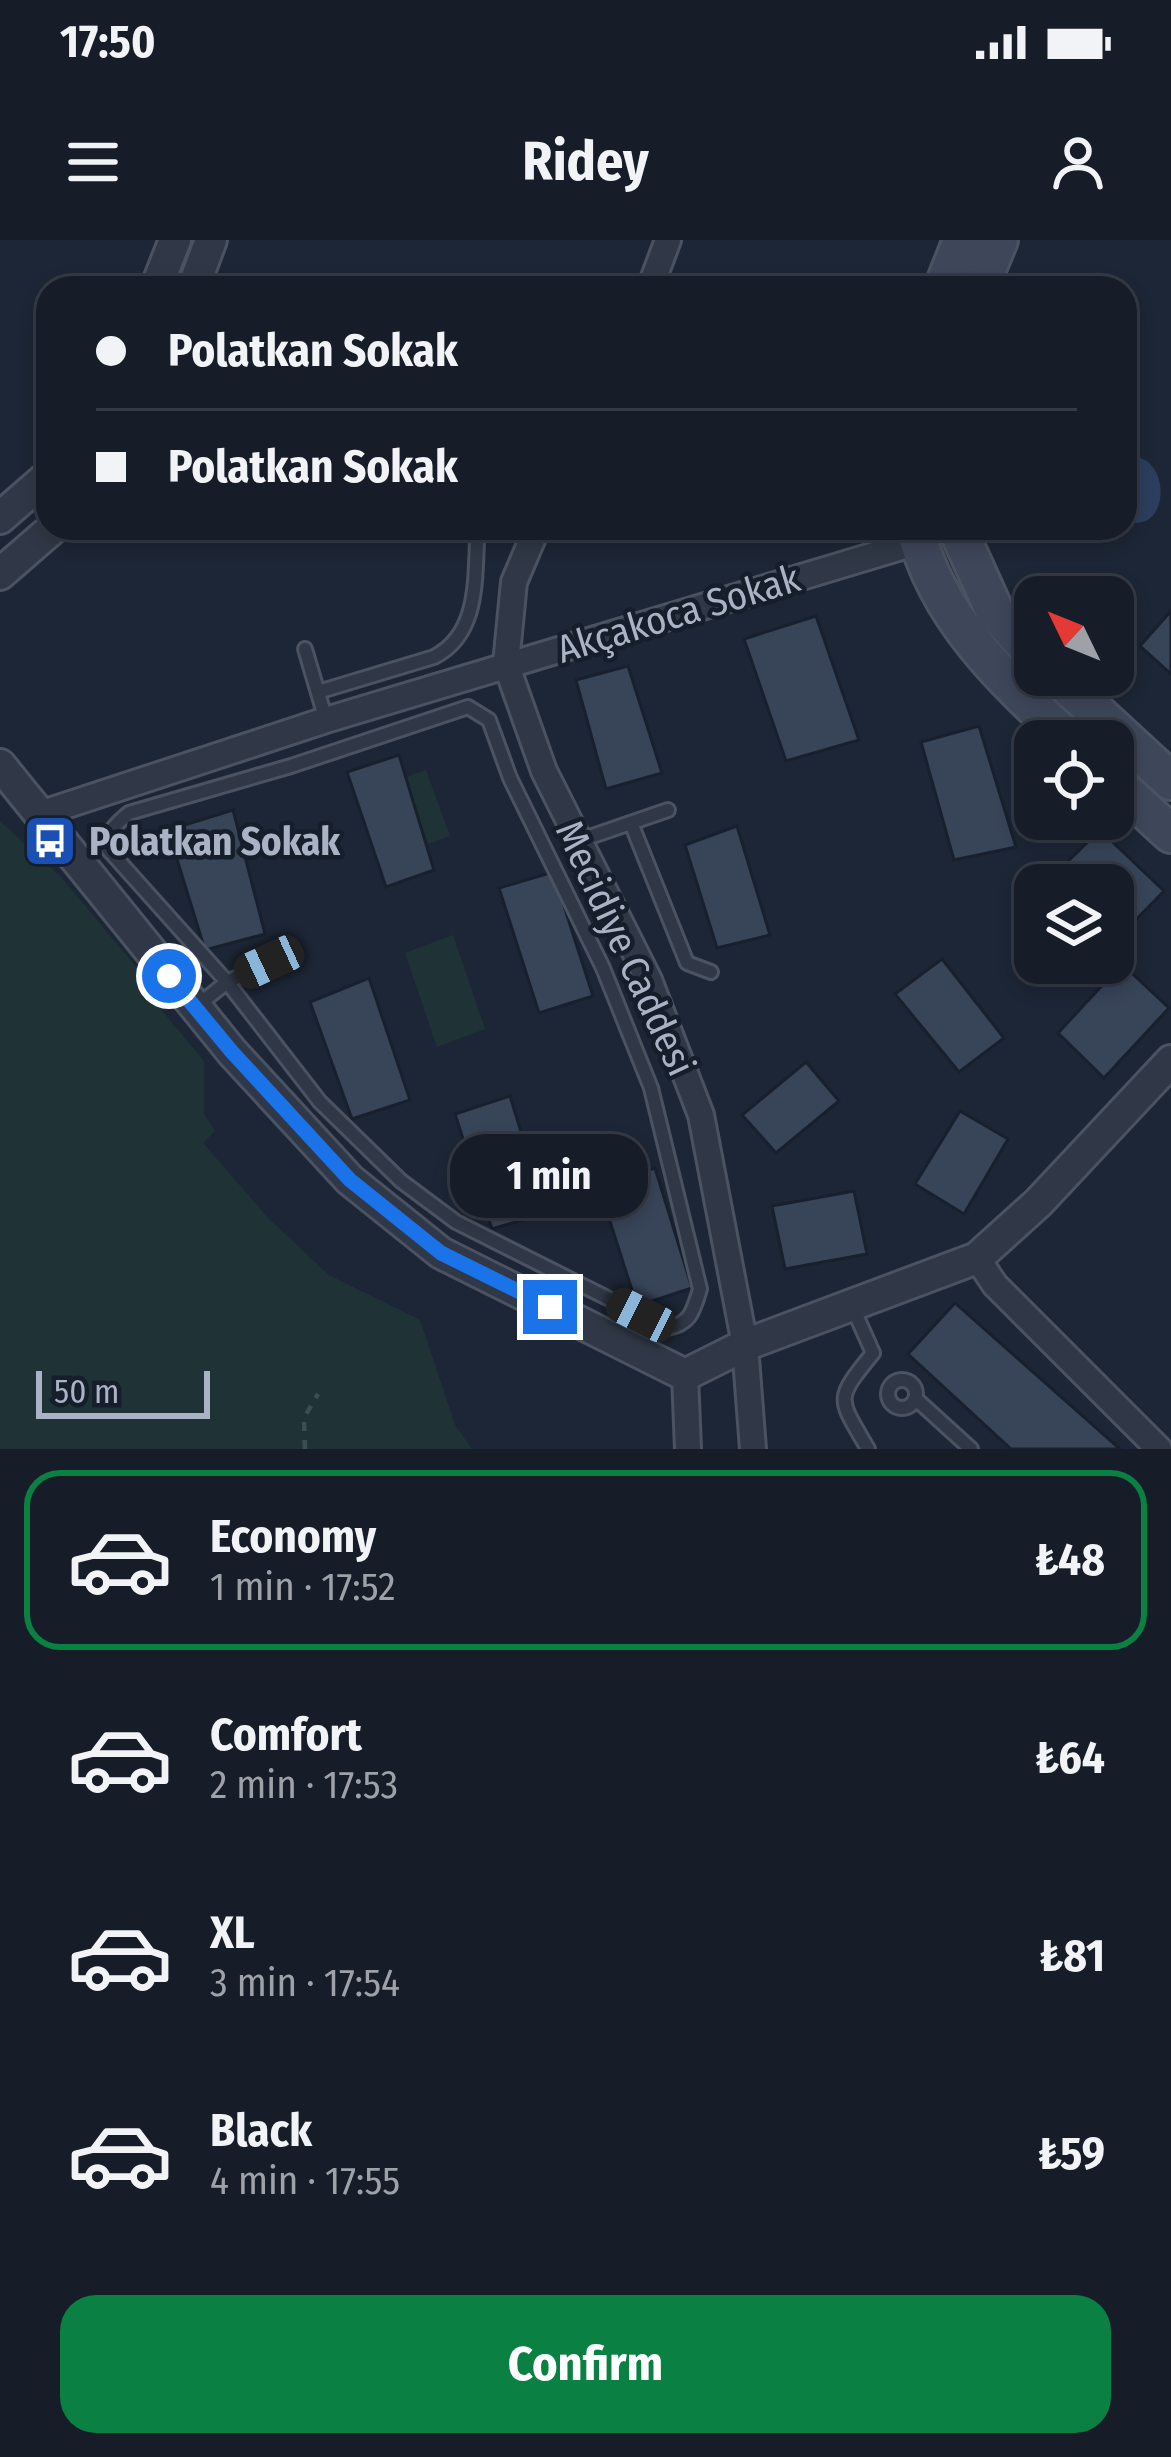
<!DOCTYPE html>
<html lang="en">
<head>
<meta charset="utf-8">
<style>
  :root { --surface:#161c28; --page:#232934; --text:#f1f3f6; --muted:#9ea1a8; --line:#353a45; --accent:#0b8043 }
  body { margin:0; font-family:"Fira Sans Condensed",sans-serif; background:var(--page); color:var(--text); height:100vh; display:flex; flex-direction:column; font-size:45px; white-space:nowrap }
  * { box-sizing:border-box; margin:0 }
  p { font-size:39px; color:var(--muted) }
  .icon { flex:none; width:66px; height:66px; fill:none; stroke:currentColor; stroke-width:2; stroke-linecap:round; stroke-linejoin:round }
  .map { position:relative; height:1209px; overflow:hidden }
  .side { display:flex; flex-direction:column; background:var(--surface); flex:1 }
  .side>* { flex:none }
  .banner { position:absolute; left:36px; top:36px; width:1101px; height:264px; border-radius:36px; box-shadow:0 6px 18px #0003,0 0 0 3px var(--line); display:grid; align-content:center; height:264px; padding:0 60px; background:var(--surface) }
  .needle { width:78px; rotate:313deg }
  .controls { position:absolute; left:1014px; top:336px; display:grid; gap:24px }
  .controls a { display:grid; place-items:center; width:120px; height:120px; border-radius:24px; background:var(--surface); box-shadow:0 6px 18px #0003,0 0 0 3px var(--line); font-size:60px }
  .scale { position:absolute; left:36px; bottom:30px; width:174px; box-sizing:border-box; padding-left:12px; border:6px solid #a9b3c5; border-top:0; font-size:33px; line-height:42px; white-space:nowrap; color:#a9b3c5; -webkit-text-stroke:9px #161e2b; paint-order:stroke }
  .end { position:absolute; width:54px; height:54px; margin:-27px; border:15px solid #1a73e8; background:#fff; box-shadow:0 0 0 6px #fff }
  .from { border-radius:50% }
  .bubble { position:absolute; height:84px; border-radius:36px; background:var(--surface); box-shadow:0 6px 18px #0003,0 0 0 3px var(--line); font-size:39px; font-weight:700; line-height:84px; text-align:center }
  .car { position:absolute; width:36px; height:72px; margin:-36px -18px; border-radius:15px; box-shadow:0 0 9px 3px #0007; background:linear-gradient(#222 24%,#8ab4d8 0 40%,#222 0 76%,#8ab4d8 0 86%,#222 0) }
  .banner b { display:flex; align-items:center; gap:42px; height:114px; font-size:45px }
  .banner b+b { border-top:3px solid var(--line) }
  .banner i { width:30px; height:30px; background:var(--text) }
  ul { padding:21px 0 0; list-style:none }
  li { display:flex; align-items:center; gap:36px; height:180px; margin:0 24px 18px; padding:0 36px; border:6px solid transparent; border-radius:36px }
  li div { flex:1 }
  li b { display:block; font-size:45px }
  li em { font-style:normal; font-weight:700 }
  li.selected { border-color:var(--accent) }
  li>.icon { width:108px; height:108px; stroke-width:1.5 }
  .cta { display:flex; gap:24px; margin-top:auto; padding:24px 60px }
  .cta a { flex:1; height:138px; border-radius:36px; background:var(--accent); color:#fff; font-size:48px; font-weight:700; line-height:138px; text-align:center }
  .status { display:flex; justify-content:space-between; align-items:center; height:84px; padding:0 60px; background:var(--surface); direction:ltr }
  .status svg { height:33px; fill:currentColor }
  header { display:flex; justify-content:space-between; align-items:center; height:156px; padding:0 60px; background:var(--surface); font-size:54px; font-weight:700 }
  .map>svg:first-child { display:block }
  .green { fill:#1f3337 }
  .water { fill:#2c3e5d }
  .building { fill:#384458; stroke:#18202d; stroke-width:3 }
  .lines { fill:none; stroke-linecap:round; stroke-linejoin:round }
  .service-casing { stroke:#4b5362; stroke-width:18 }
  .minor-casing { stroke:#4b5362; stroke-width:30 }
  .tertiary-casing { stroke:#4b5362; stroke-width:36 }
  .secondary-casing { stroke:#4b5362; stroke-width:42 }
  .path { stroke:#394f52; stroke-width:4.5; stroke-dasharray:9 9; stroke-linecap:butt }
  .service { stroke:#303847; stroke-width:12 }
  .minor { stroke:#303847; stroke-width:24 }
  .tertiary { stroke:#303847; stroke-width:30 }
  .secondary { stroke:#3e475a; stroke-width:36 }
  .route { stroke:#1a73e8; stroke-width:15 }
  .labels { text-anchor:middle; stroke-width:9; stroke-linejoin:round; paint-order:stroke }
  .street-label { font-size:39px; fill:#a9b3c5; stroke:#161e2b }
  .poi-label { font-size:39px; font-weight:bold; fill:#a9b3c5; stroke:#161e2b; text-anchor:start }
</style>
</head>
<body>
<div class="status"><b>17:50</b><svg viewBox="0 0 49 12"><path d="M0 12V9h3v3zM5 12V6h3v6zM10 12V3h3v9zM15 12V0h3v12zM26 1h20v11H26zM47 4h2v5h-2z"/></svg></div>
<header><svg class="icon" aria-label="menu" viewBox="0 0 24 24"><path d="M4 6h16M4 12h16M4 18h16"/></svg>Ridey<svg class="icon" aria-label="person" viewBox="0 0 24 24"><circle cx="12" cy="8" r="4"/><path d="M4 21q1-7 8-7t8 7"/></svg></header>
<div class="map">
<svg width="1171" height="1209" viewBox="0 0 1171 1209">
  <rect width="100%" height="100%" fill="#1d2636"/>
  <g class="green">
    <polygon points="426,530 450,596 428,604 404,538"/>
    <polygon points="0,581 61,637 143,735 154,761 204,821 204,874 215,891 203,903 269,979 329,1035 420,1080 455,1185 472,1209 0,1209"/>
    <polygon points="453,695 485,789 437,807 405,713"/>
  </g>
  <path class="water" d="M1133 217C1171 217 1171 296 1125 281V220Z"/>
  <g class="building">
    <polygon points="1171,371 1171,434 1140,406"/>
    <polygon points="816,376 859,500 786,521 744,399"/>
    <polygon points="628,426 662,533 606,549 576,440"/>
    <polygon points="979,486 1016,607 954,620 921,502"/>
    <polygon points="399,515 434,630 386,647 347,532"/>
    <polygon points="233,570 265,694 205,710 168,590"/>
    <polygon points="737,586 770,695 717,708 685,605"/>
    <polygon points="1100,590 1164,651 1118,698 1113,692 1113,645 1066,645 1055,634"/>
    <polygon points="553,632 593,756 539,773 499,648"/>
    <polygon points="942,719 1004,798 959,832 895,754"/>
    <polygon points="1122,724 1169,768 1104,838 1058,793"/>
    <polygon points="369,738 410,860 352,879 310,762"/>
    <polygon points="806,822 839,861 776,913 742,875"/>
    <polygon points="510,856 546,973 492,989 455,874"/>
    <polygon points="960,871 1008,899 964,974 915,944"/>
    <polygon points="655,928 692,1048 637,1066 599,947"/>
    <polygon points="854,951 867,1014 785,1029 772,966"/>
    <polygon points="955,1063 1120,1209 1011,1209 908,1114"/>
  </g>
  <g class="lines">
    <g class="service-casing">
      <g id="service">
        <polyline points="305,409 326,480"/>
        <path d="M318 452 434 417C477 395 475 345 477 301"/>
        <path d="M468 467 489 480 510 538 603 728 651 848 700 1049C693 1071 691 1084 667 1088L456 982 401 941 320 862 227 742 108 609C106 592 117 583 129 573L291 526Z"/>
        <polyline points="631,583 687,723 711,732"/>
        <polyline points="578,601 668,570"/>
        <polyline points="196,767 227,742 269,723"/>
        <path d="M852 1066 873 1113C834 1161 838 1157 868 1209"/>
        <circle cx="902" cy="1154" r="14"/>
        <polyline points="916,1159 971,1209"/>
      </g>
    </g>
    <g class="minor-casing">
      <g id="minor">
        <polyline points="650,48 668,0"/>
        <polyline points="537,288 514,342 506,424 544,531 649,740 701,875 745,1105 753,1209"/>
        <polyline points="37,575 326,480 918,302"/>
        <polyline points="977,1018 995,1045 1159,1209"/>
        <polyline points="685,1135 688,1209"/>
      </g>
    </g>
    <g class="tertiary-casing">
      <g id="tertiary">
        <polyline points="156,48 175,0"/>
        <polyline points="193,48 211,0"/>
        <polyline points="0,278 48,236"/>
        <polyline points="0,334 53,288"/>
        <polyline points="0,525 232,812 350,940 441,1013 685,1135 745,1105 977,1018 1038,963 1171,821"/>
      </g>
    </g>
    <g class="secondary-casing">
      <g id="secondary">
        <polyline points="943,48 962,0"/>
        <polyline points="979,48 999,0"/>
        <path d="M915 288C936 377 1005 441 1070 501"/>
        <polyline points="957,288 995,372 1035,416"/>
        <polyline points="1056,435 1171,541"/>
        <polyline points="1113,541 1171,594"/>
      </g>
    </g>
    <polyline class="path" points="305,1209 304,1178 318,1154"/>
    <use href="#service" class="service"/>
    <use href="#minor" class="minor"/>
    <use href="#tertiary" class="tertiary"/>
    <use href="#secondary" class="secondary"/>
  </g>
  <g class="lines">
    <polyline class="route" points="169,736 232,812 350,940 441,1013 550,1067"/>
  </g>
  <defs>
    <g id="bus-square" transform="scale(2.7)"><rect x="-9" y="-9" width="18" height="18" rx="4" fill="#1a4fb4" stroke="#161e2b"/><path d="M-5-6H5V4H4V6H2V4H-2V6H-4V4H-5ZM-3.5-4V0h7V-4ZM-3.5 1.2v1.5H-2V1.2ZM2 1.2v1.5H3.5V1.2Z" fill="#fff"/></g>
  </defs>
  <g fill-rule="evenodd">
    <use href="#bus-square" x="50" y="601"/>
  </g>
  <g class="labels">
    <g class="street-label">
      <text transform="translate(678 373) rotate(-17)" y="14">Akçakoca Sokak</text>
      <text transform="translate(626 708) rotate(65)" y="14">Mecidiye Caddesi</text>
    </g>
    <g class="poi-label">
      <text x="89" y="615">Polatkan Sokak</text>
    </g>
  </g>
</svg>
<div class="controls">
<a><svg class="needle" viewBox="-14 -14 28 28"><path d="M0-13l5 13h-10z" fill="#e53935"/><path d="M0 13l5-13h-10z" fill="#9ea1a8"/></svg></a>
<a><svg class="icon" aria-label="locate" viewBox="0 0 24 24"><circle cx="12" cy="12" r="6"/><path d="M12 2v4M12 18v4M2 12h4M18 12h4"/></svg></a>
<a><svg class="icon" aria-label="layers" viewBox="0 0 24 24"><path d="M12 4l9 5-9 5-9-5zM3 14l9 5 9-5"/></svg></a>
</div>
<div class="scale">50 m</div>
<i class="end from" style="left:169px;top:736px"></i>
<i class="end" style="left:550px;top:1067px"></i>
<div class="bubble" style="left:450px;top:894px;width:198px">1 min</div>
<i class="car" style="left:269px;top:722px;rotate:245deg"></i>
<i class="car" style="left:641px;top:1075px;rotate:297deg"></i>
<div class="banner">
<b><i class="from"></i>Polatkan Sokak</b>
<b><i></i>Polatkan Sokak</b>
</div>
</div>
<section class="side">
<ul>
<li class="selected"><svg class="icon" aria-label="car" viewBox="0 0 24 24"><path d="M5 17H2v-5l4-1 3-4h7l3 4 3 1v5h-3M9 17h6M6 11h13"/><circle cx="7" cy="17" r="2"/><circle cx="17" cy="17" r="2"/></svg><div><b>Economy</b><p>1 min · 17:52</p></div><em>₺48</em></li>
<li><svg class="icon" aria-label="car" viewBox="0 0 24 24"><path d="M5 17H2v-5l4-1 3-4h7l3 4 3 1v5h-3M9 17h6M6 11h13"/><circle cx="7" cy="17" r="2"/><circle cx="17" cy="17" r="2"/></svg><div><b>Comfort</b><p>2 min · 17:53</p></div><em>₺64</em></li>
<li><svg class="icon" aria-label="car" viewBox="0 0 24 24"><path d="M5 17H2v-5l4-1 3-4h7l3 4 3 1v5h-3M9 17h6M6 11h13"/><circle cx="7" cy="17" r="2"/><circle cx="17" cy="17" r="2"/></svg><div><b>XL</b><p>3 min · 17:54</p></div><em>₺81</em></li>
<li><svg class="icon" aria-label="car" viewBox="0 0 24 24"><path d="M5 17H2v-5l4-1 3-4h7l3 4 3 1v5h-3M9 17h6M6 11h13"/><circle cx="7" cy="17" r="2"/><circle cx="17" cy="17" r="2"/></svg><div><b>Black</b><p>4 min · 17:55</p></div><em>₺59</em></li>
</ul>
<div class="cta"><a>Confirm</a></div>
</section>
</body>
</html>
